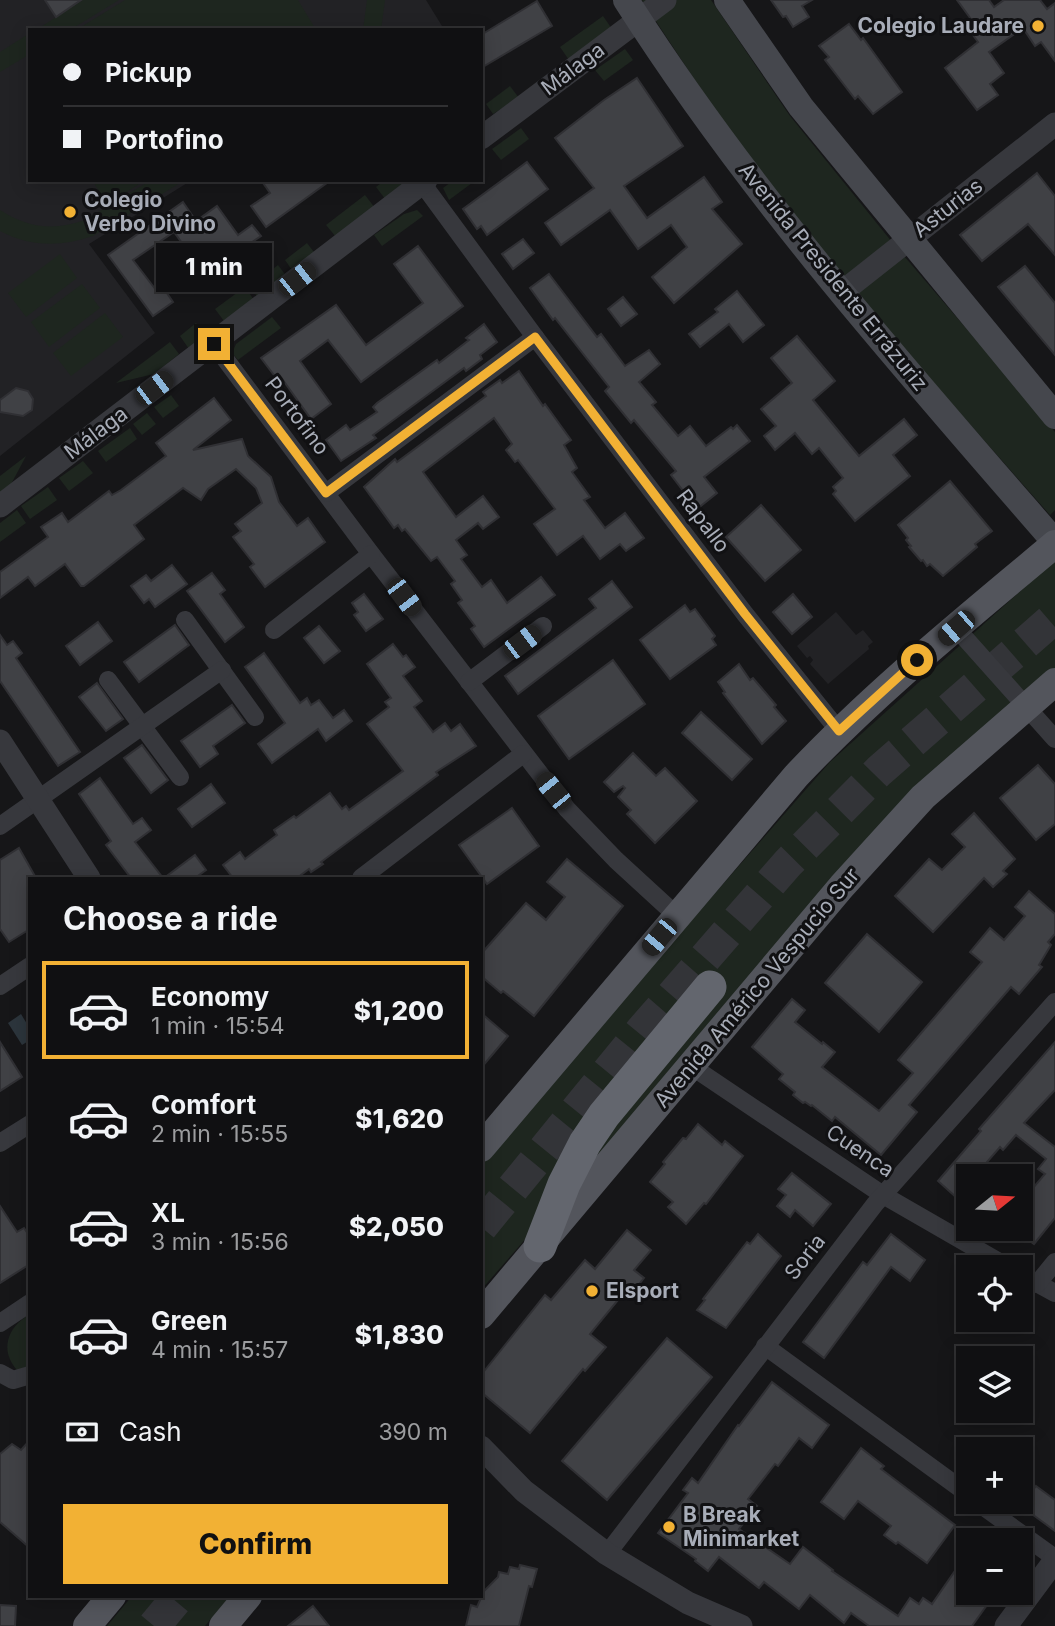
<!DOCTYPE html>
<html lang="en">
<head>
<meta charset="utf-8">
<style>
  :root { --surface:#101012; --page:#1e1e20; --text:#f1f3f6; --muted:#9c9d9f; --line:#303032; --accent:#f2b134 }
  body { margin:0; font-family:Inter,sans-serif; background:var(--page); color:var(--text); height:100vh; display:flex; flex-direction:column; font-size:26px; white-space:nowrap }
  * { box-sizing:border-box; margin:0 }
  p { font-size:23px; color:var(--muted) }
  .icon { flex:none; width:38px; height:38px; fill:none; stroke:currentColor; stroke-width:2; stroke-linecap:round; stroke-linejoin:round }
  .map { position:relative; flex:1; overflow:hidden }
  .sheet { position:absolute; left:28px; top:877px; width:455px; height:721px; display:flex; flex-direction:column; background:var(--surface); border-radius:0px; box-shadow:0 4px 18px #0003,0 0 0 2px var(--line) }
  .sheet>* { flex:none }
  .guide { position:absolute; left:28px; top:28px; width:455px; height:154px; border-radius:0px; box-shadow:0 4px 18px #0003,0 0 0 2px var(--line); display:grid; align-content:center; height:154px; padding:0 35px; background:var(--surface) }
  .needle { width:46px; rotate:72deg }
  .tools { position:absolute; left:956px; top:1164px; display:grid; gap:14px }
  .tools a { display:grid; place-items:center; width:77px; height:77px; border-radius:0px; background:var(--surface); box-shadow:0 4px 18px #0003,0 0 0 2px var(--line); font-size:35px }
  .end { position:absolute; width:32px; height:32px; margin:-16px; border:9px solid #f2b134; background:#111; box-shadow:0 0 0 4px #111 }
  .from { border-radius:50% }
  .bubble { position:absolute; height:49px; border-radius:0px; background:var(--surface); box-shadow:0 4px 18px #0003,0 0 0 2px var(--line); font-size:23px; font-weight:800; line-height:49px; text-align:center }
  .car { position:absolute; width:21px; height:42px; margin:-21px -10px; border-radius:9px; box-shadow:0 0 5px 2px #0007; background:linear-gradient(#222 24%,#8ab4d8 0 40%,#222 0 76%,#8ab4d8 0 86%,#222 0) }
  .guide b { display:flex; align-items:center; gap:24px; height:66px; font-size:26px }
  .guide b+b { border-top:2px solid var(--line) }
  .guide i { width:18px; height:18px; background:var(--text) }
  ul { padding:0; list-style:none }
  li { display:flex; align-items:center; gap:21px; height:98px; margin:0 14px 10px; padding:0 21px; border:4px solid transparent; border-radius:0px }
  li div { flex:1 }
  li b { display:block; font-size:26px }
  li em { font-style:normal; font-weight:800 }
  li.active { border-color:var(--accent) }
  li>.icon { width:63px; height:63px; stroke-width:1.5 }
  h2 { padding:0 35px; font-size:32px; line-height:84px }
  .pay { display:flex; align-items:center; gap:18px; height:77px; padding:0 35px; font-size:26px }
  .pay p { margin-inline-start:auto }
  .cta { display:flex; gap:14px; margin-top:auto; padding:14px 35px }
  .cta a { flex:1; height:80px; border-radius:0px; background:var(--accent); color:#111; font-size:28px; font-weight:800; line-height:80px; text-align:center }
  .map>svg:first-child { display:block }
  .built { fill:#222225 }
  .green { fill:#1e261f }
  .water { fill:#2c353c }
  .building { fill:#404145; stroke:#303034; stroke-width:2 }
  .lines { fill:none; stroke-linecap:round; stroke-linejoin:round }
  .motorway-tunnel { stroke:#333438; stroke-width:33; stroke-dasharray:33 17; stroke-linecap:butt }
  .minor { stroke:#37383d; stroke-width:18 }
  .tertiary { stroke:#37383d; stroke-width:23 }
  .secondary { stroke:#45474d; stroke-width:26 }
  .primary { stroke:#53555c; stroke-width:28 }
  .motorway { stroke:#63666e; stroke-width:33 }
  .route { stroke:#f2b134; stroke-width:9 }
  .poi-dot { fill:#f2b134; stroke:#111113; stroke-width:2.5 }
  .labels { text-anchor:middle; stroke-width:6; stroke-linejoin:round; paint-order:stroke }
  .poi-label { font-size:21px; font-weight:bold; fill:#a8adb8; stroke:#111113; text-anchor:start }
  .street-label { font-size:21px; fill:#a8adb8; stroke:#111113 }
</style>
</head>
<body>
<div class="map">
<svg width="1055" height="1626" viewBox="0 0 1055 1626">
  <rect width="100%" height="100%" fill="#161618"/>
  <g class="built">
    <polygon points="0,0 426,0 442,26 436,30 30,30 30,180 192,180 89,244 155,333 0,456"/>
    <polygon points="836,612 856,635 863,630 873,642 868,646 869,649 828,684 810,664 813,660 810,656 807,658 797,646"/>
  </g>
  <g class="green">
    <polygon points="83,0 119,0 70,30 36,30"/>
    <polygon points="125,0 298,0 316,30 76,30"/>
    <polygon points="367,0 385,0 381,30 363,30"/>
    <polygon points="642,0 711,0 790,116 892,242 1055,432 1055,510 1050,515 832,268 741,150"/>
    <polygon points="603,16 612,29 569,60 560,47"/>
    <polygon points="30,33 30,54 0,72 0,52"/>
    <polygon points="625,49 633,60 604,81 595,70"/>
    <polygon points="510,86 519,98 493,114 486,104"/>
    <polygon points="521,128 529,139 501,160 492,149"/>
    <polygon points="92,180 146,180 107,204"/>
    <path d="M151 180H185L93 236C61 247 30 247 0 231V210C27 228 55 231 85 220Z"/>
    <polygon points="385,180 412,180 386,200 376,187"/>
    <polygon points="454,180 476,180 449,200 443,188"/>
    <polygon points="365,195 375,208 336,237 326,225"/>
    <polygon points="417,210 423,216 382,246 374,235 404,214"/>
    <polygon points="307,243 317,256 294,273 285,260"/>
    <polygon points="60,254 77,278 26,317 8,293"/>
    <polygon points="278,265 287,277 259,299 250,287"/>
    <polygon points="82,284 100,308 49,347 31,322"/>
    <polygon points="245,287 254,300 224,321 215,309"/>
    <polygon points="105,313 123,337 71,376 53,353"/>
    <polygon points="272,317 281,328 238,360 232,353 236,344"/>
    <polygon points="196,323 206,336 189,349 180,336"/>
    <polygon points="170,342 179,354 154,374 116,383"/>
    <polygon points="171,395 179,406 163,418 154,407"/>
    <polygon points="147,413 156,424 142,435 133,424"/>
    <polygon points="130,428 137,439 106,462 98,451"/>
    <polygon points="26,456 9,488 0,494 0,476"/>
    <polygon points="83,461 93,473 69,491 59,478"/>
    <polygon points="48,487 57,500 30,519 21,506"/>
    <polygon points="17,510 26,523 0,542 0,523"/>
    <polygon points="1055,560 1055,669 711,1026 481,1290 481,1166 673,941 830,762"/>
    <path d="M30 1314V1366L17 1370C0 1351 6 1328 30 1314Z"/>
    <polygon points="132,1596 230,1596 205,1626 107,1626"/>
  </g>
  <polygon class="water" points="21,1014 30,1029 30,1040 22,1045 8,1023"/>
  <g class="building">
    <polygon points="45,0 81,0 56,17"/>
    <polygon points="771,0 812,0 802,6 809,17 793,27 786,16 783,17"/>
    <polygon points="957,0 989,0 994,7 1004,0 1040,0 1047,9 1055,3 1055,61 1041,42 1035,46 1023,28 989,52 1004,73 990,84 998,95 977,110 945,68 978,42 970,31 976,26"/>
    <polygon points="537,1 552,26 481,68 481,35"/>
    <polygon points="849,24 861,40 863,38 902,92 873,114 858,96 855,99 825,60 829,57 819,46"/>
    <polygon points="637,78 683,146 624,186 647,218 704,177 722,202 712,209 742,244 674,303 652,277 687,247 671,225 638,249 610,210 561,245 545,223 594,188 555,138 604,100"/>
    <polygon points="527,162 548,189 487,235 481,226 477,229 463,209"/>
    <polygon points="1037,173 1055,196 1055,255 1028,224 982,261 960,235"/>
    <polygon points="261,180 331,180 266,227 251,206 270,193"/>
    <polygon points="183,202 196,221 217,206 238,235 252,225 261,236 245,247 249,253 237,261 232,254 201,277 190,263 194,260 174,232 133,260 156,290 162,286 173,302 153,316 108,255"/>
    <polygon points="523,239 534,253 513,269 502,254"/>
    <polygon points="418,246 463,306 361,382 328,340 300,361 331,404 311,419 280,376 277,379 261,358 336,305 366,345 423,303 394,264"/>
    <polygon points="1025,266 1055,303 1055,355 998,287"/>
    <polygon points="549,274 597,337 601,334 625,366 649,350 660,364 639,382 656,402 652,405 678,436 690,426 706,446 731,427 733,429 737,425 750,441 704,477 717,493 697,509 671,475 676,471 634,420 631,423 605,391 609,387 555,318 553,320 530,288"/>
    <polygon points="737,291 764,325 743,342 729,324 700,347 689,334 718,312 715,309"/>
    <polygon points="623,297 637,314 621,326 608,309"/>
    <polygon points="484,324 497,342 480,355 482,359 466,371 464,368 373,435 376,438 341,461 326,440 346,425 350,430 377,412 373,407 377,403 437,360 439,363 469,340 466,338"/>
    <polygon points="797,336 835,381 813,400 859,456 904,419 917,435 893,455 910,476 855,521 833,494 836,491 833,487 843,478 819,448 812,454 795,433 775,450 764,436 776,426 761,409 792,383 771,358"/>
    <polygon points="519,371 543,406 545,404 571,440 564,445 577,468 572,472 590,497 584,500 605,528 625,513 644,538 626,551 620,544 600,559 583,536 557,555 534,524 555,509 518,460 515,462 506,450 512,444 494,418 423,472 456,517 483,496 499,517 483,529 478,523 456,540 467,555 461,559 482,587 491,580 507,603 541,577 555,595 484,647 471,629 475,626 458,603 462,600 451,584 455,581 437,557 431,561 405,529 402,531 398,525 394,528 364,487 395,459 397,462 486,396 483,392 500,380 502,383"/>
    <polygon points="16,388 28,391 33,399 32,410 23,416 0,412 0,400"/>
    <polygon points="214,398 231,420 193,450 242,439 248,456 271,477 279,502 297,526 308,518 325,542 265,587 250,567 254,564 233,537 241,531 235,524 262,503 256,488 236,469 208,489 201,500 183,488 134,525 144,539 84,586 81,586 65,564 35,586 28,577 0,598 0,572 48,537 41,527 62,513 68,522 109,491 112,495 121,490 166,456 156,443"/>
    <polygon points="950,481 992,531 975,544 977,547 943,576 930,564 927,566 923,560 921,561 909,547 911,546 906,540 908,538 898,525"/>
    <polygon points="761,505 801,550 765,581 726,537"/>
    <polygon points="172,565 187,584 155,607 149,599 144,603 131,586 146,575 151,581"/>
    <polygon points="212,573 225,590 220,594 244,627 225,642 187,591"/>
    <polygon points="612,581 632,607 518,694 505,676 596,608 589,599"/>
    <polygon points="364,594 383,619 366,631 354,615 358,612 352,603"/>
    <polygon points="793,594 812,617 792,634 773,612"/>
    <polygon points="685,605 690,612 695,609 715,636 712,639 716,645 670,679 640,640"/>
    <polygon points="98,622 112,641 80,665 66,646"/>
    <polygon points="175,625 189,645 139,682 124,662"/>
    <polygon points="319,626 340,651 324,663 304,638"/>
    <polygon points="0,635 7,645 13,641 22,653 16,658 80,752 58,766 0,681"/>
    <polygon points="393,644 403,657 406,655 415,667 403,676 422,701 414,707 433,732 445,723 451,731 460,724 476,746 436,772 438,775 321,862 323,864 311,872 309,869 297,878 233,878 223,865 240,852 245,859 277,835 274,830 294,816 296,818 330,793 342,809 346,806 349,810 403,771 367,724 389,707 385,702 391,698 367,664"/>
    <polygon points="264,653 300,703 307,698 311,705 319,700 333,718 344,710 352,721 326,741 318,729 272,763 258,744 285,723 245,667"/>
    <polygon points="613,660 645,704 569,759 538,716"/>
    <polygon points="739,664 750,680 753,678 776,705 774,707 786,721 762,744 723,693 725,692 718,682"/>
    <polygon points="97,683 123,719 106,731 79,697"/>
    <polygon points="232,705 245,723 213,746 218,754 200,767 181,741"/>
    <polygon points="701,712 752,759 732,780 682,733"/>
    <polygon points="142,745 168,780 151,793 124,758"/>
    <polygon points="633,753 656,776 665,768 697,801 655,843 627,814 631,810 618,797 625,788 623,786 614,792 604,782"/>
    <polygon points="1038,765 1055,784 1055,824 1036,840 1000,798"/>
    <polygon points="100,778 133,824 142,818 151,830 135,842 163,878 131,878 106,845 111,841 79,794"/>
    <polygon points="211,784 225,803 192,827 178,809"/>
    <polygon points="512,808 539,846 487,884 459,845"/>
    <polygon points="974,813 1015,859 1003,871 1007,874 993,887 984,878 933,932 895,896 929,859 942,870 965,847 952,834"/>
    <polygon points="19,848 36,878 30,878 30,929 9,942 0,929 0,860"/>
    <polygon points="195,855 206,870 195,878 164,878"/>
    <polygon points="567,859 623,906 534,1016 503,991 501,993 481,976 481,954 526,903 546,920 565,897 547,882"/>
    <polygon points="1029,891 1055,914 1055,934 1048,942 1051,945 1039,965 1042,967 1019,994 1011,987 909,1105 917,1112 881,1155 835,1117 832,1121 812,1105 811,1106 805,1102 803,1103 793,1095 795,1092 779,1079 783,1074 752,1047 792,999 805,1010 795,1022 822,1044 823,1042 835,1052 822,1067 879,1111 913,1073 898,1060 982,962 970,952 990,928 1004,940 1025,916 1015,907"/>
    <polygon points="867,934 922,982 879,1032 825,983"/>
    <polygon points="481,1013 508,1036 481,1068"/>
    <polygon points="0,1042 22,1077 0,1091"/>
    <polygon points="1055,1042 1055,1090 1024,1123 1055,1147 1055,1218 1034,1244 1020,1233 1020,1203 1045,1174 1038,1169 1046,1159 1016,1135 1003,1150 1000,1147 975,1176 968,1176 968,1185 957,1198 938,1181 981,1131 979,1129"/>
    <polygon points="698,1124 722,1145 725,1141 743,1156 706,1204 704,1203 686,1224 668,1207 673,1202 650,1182 665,1164 663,1162 683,1138 686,1139"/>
    <polygon points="792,1173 831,1204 813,1226 795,1210 790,1217 777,1206 786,1195 778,1189"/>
    <polygon points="0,1206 17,1232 24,1228 30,1237 30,1264 0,1283"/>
    <polygon points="627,1230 651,1250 634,1270 644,1278 632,1293 627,1289 590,1334 606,1347 585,1371 583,1369 530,1433 481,1392 481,1375 545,1295 551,1300 585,1260 595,1269"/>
    <polygon points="758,1234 781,1256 726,1328 697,1310 705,1300 703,1299 747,1242 750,1244"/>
    <polygon points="891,1234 925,1260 910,1281 891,1267 824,1358 803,1342 863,1262 867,1265"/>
    <polygon points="667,1338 712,1377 607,1500 562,1461"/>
    <polygon points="772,1382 829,1425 812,1448 799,1438 778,1466 775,1464 748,1499 757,1506 739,1529 790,1564 803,1547 833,1570 832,1571 898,1616 910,1598 919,1604 923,1598 932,1604 968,1552 968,1592 983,1592 992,1598 972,1626 869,1626 851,1613 844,1623 810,1595 799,1609 764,1582 759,1588 719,1557 708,1571 695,1561 696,1559 658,1533 688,1493 683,1490 692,1478 698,1483 738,1425 739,1426"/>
    <polygon points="30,1440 30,1548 0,1522 0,1454 12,1444 21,1450"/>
    <polygon points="861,1448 884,1466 881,1469 955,1525 927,1563 898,1542 896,1544 884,1535 891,1526 858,1501 844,1519 821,1502"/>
    <polygon points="1036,1486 1055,1500 1055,1531 1021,1506"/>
    <polygon points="520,1565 537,1569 532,1587 529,1586 519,1626 466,1626 471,1605 477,1607 484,1591 498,1577 499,1572 508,1574 510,1567 519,1569"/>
    <polygon points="0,1605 16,1606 15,1626 0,1626"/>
    <polygon points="313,1606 329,1626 288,1626"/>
  </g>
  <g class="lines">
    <g class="motorway-tunnel">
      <polyline points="481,1227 643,1029 788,863 879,771 1055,617"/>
      <polyline points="154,1626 179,1596"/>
    </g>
    <g class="minor">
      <polyline points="422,183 535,337 745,614 839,731"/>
      <polyline points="214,344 371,554 567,809 616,860 677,916"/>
      <polyline points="326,493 535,337"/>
      <polyline points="185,620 255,717"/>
      <polyline points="956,628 1055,739"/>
      <polyline points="274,630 371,554"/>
      <polyline points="108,680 180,777"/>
      <polyline points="469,682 543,626"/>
      <polyline points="0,826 222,670"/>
      <polyline points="361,878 523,754"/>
      <polyline points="0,986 30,966"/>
      <polyline points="691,1066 883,1195 1008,1267"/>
      <polyline points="0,1143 30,1124"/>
      <polyline points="1020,1274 1055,1293"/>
      <polyline points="1037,1284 1055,1262"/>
      <polyline points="0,1323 30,1303"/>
      <polyline points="765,1346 968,1494"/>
      <polyline points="0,1373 13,1380 30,1375"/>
      <polyline points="977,1502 1055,1558"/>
      <polyline points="607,1554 875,1204 1055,1002"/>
    </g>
    <g class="tertiary">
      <polyline points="481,138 665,0"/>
      <polyline points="841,293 1055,124"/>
      <polyline points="0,506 426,180"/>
      <polyline points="0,741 89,878"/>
      <polyline points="481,1447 524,1491 607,1554 688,1603 741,1626"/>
      <polyline points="1006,1626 1055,1560"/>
    </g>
    <g class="secondary">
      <path d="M626 0C750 195 904 368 1055 542"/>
      <polyline points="727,0 801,107 1055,416"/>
    </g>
    <g class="primary">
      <path d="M481 1148 796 776C876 691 966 619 1055 544"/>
      <polyline points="481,1315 842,886 923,797 1055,682"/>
      <polyline points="87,1626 112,1596"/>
      <polyline points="223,1626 248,1596"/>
    </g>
    <polyline class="motorway" points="540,1246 564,1184 585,1143 604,1115 710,987"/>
  </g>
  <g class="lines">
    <polyline class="route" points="214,344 326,493 535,337 745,614 839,731 917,660"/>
  </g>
  <g class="poi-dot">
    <circle cx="1038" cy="26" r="7"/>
    <circle cx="70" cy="212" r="7"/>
    <circle cx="592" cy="1291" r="7"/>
    <circle cx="669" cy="1527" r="7"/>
  </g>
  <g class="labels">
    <g class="poi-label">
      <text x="1024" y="33" text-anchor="end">Colegio Laudare</text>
      <text x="84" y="207">Colegio<tspan x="84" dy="24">Verbo Divino</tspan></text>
      <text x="606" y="1298">Elsport</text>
      <text x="683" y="1522">B Break<tspan x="683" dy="24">Minimarket</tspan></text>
    </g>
    <g class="street-label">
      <text transform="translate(573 69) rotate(-37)" y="7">Málaga</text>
      <text transform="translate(948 208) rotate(-38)" y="7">Asturias</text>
      <text transform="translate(833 277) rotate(51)" y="7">Avenida Presidente Errázuriz</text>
      <text transform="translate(297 416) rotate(53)" y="7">Portofino</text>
      <text transform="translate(96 433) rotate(-37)" y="7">Málaga</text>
      <text transform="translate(703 521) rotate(53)" y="7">Rapallo</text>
      <text transform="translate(757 988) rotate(-50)" y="7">Avenida Américo Vespucio Sur</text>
      <text transform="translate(860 1151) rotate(34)" y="7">Cuenca</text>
      <text transform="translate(805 1257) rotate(-52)" y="7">Soria</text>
    </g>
  </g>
</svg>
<div class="tools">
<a><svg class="needle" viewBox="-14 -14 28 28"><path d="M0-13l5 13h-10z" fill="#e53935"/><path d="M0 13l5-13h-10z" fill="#9c9d9f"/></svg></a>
<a><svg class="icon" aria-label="locate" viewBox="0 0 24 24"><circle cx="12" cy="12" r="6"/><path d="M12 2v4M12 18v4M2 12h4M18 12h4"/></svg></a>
<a><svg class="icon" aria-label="layers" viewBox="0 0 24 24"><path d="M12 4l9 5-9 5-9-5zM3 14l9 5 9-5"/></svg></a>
<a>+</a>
<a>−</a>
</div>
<i class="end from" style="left:917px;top:660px"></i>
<i class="end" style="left:214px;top:344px"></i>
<div class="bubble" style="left:156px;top:243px;width:116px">1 min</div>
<i class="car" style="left:297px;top:279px;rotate:52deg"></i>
<i class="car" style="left:154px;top:388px;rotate:53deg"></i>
<i class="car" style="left:404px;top:597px;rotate:143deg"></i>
<i class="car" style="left:956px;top:628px;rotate:229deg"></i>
<i class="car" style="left:522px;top:642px;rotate:53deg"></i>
<i class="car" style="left:553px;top:791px;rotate:321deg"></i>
<i class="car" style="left:659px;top:937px;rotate:220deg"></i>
<div class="guide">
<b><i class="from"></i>Pickup</b>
<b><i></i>Portofino</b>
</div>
<section class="sheet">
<h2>Choose a ride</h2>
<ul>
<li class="active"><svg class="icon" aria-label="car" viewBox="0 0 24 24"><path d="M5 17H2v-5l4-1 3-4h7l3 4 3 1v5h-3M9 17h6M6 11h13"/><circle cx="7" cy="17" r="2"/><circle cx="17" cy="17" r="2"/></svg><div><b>Economy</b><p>1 min · 15:54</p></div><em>$1,200</em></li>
<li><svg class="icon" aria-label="car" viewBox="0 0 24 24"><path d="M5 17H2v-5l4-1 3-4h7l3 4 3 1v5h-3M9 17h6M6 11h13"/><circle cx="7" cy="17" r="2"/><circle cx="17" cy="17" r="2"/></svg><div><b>Comfort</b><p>2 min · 15:55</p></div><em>$1,620</em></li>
<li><svg class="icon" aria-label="car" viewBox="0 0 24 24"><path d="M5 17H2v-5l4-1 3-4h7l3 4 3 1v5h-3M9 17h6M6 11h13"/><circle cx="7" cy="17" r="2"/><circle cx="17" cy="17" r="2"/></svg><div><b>XL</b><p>3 min · 15:56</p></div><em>$2,050</em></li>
<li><svg class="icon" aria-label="car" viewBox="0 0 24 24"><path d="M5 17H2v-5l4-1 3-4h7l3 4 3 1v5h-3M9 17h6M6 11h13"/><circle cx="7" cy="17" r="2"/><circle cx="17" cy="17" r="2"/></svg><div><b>Green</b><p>4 min · 15:57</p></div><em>$1,830</em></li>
</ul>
<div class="pay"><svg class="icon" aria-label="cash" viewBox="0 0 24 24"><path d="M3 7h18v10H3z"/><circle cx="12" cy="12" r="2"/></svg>Cash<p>390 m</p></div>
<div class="cta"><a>Confirm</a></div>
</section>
</div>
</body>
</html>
